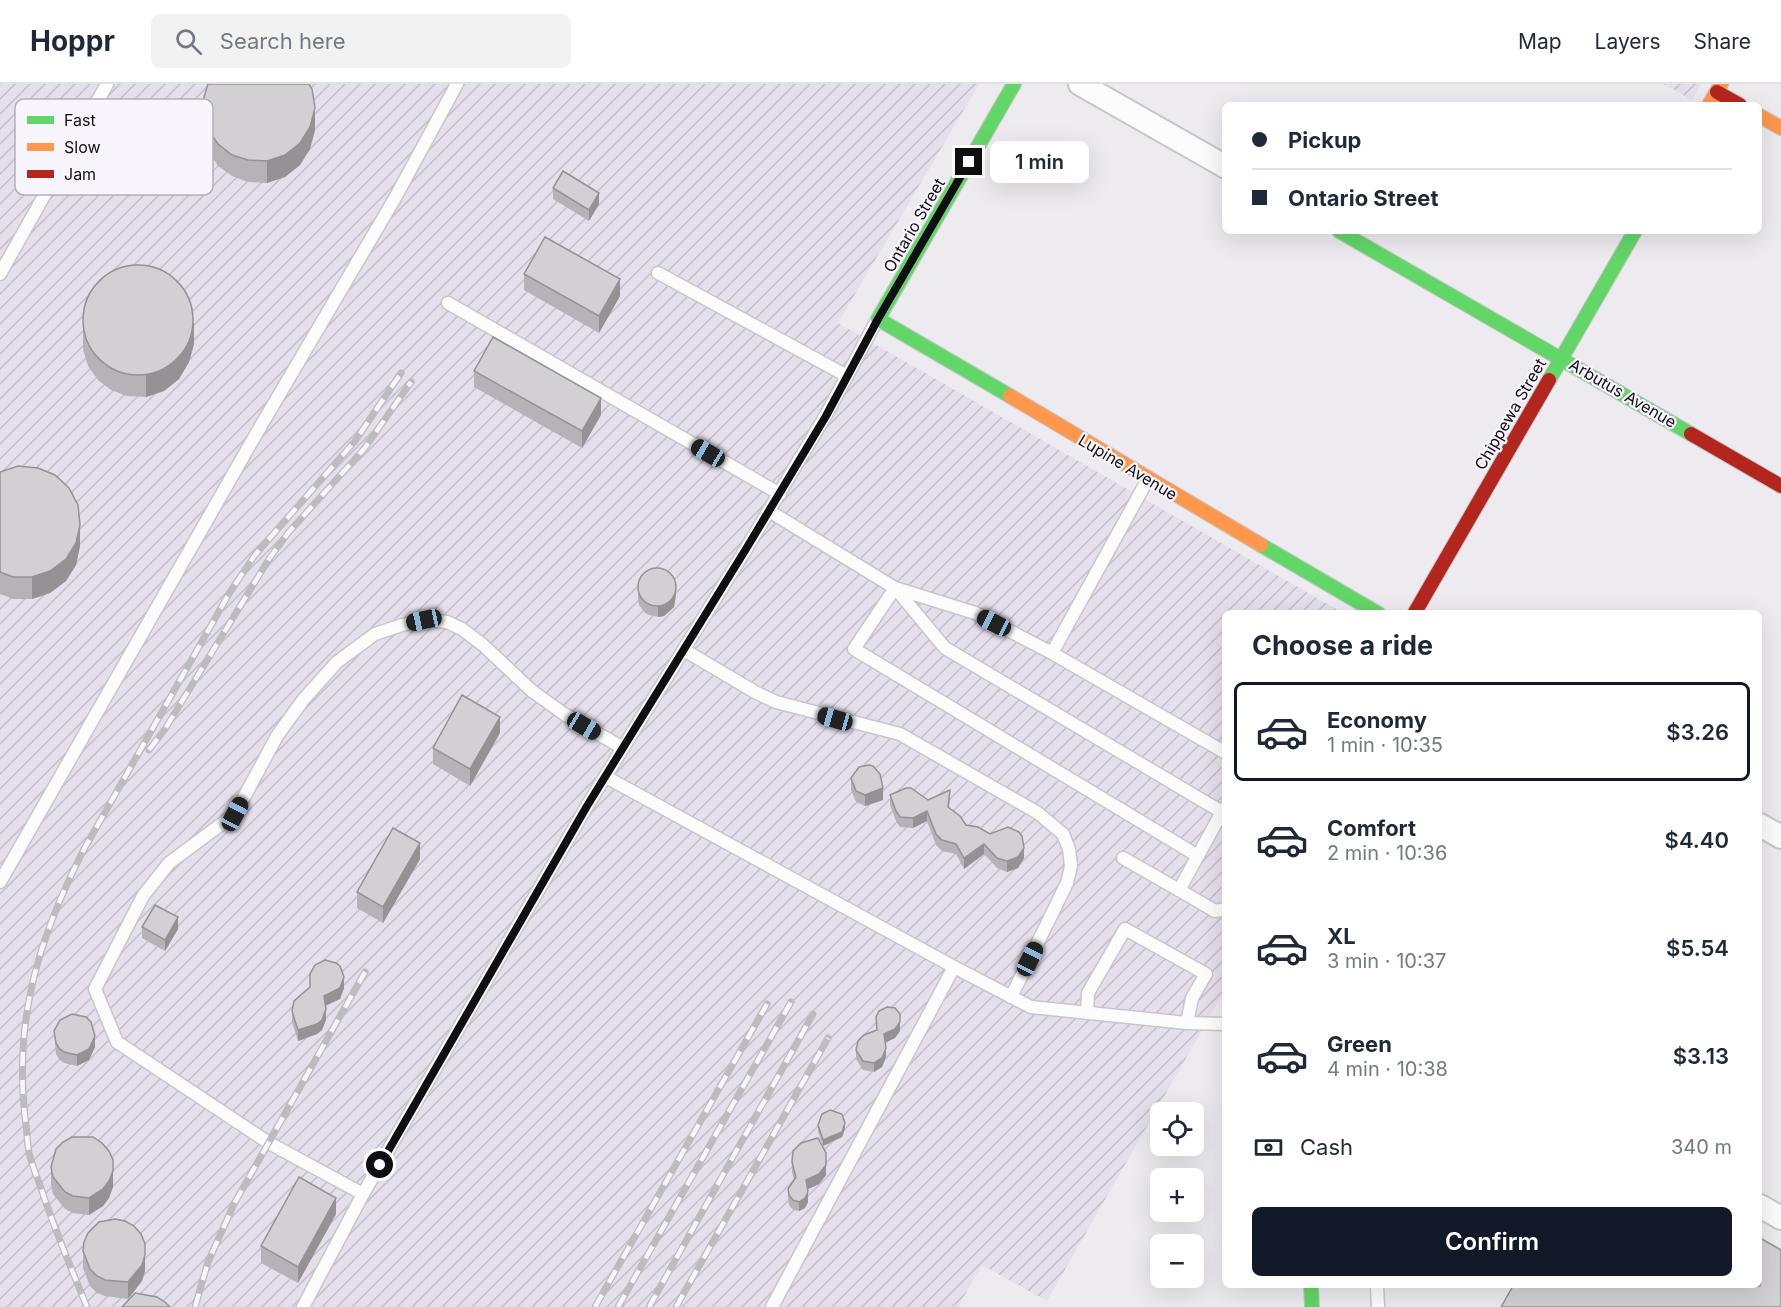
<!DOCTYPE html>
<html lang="en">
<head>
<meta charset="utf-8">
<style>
  :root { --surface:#fff; --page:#f2f2f3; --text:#1f2937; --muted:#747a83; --line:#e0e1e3; --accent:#111827 }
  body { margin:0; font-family:Inter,sans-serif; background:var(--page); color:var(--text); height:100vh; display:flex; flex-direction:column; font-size:22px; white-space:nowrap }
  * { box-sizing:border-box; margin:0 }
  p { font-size:20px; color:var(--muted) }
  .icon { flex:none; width:33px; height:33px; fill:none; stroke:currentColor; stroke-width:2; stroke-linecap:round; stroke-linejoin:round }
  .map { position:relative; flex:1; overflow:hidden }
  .drawer { position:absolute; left:1222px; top:526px; width:540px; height:678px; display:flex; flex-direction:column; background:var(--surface); border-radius:9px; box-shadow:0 6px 24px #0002 }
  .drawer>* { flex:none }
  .guide { position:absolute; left:1222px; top:18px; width:540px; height:132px; border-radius:9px; box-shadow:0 6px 24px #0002; display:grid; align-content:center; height:132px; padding:0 30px; background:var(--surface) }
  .tools { position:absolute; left:1150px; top:1018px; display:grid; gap:12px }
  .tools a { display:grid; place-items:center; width:54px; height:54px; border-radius:9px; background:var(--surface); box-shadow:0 6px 24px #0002; font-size:30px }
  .end { position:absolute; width:27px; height:27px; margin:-14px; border:8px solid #100e12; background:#fff; box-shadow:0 0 0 3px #fff }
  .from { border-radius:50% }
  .bubble { position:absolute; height:42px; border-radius:9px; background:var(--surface); box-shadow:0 6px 24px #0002; font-size:20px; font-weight:600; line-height:42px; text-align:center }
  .car { position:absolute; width:18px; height:36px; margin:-18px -9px; border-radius:8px; box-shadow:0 0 4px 2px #0007; background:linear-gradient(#222 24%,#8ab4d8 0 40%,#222 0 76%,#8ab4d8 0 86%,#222 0) }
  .guide b { display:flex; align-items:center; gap:21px; height:57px; font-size:22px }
  .guide b+b { border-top:2px solid var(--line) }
  .guide i { width:15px; height:15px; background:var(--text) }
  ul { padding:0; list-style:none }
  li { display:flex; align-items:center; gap:18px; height:99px; margin:0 12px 9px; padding:0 18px; border:3px solid transparent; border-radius:9px }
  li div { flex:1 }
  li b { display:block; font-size:22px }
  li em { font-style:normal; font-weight:600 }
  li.on { border-color:var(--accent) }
  li>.icon { width:54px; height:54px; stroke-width:1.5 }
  h2 { padding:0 30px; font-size:27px; line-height:72px }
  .pay { display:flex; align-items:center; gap:15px; height:66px; padding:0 30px; font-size:22px }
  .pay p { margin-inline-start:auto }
  .button { display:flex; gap:12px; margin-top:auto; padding:12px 30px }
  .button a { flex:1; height:69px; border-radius:9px; background:var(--accent); color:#fff; font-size:24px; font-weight:600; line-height:69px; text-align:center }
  header { display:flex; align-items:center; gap:36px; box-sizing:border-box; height:84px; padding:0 30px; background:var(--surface); border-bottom:2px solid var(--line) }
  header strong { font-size:28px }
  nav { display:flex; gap:33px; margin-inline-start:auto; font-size:21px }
  .search { width:420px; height:54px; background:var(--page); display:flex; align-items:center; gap:15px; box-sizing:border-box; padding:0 21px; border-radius:9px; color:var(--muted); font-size:22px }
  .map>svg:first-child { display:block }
  .industrial { fill:url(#industrial-furrows) }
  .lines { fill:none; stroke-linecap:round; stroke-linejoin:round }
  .lane-casing { stroke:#c8c6ca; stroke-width:15 }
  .street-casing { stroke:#c8c6ca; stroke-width:26 }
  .fast-casing { stroke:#c8c6ca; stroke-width:16 }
  .slow-casing { stroke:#c8c6ca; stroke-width:16 }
  .jam-casing { stroke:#c8c6ca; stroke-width:16 }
  .lane { stroke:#fcfcfd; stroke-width:12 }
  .street { stroke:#fcfcfd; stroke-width:22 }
  .fast { stroke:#63d668; stroke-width:14 }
  .slow { stroke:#ff974d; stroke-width:14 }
  .jam { stroke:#b3261e; stroke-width:14 }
  .rail-casing { stroke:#bcbbbd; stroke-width:7 }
  .rail { stroke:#f9f5ff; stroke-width:4.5; stroke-dasharray:14; stroke-linecap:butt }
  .wall { fill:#b5b3b7 }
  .shaded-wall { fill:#949295 }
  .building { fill:#d3d0d5; stroke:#949295; stroke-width:1.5 }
  .route { stroke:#100e12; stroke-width:8 }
  .labels { text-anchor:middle; stroke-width:4.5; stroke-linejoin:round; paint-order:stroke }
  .street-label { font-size:16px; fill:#100e12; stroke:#f9f5ff }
  .key { fill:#f9f5ff; stroke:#b3b0b8; stroke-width:1.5 }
  .key-label { font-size:16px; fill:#100e12 }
</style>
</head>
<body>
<header>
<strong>Hoppr</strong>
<div class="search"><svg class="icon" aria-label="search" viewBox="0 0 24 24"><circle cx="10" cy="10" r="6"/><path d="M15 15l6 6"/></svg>Search here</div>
<nav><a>Map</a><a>Layers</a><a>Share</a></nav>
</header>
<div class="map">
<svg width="1781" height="1223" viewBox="0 0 1781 1223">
  <defs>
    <pattern id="industrial-furrows" width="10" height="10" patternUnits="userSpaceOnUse" patternTransform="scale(1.5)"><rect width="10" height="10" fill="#e5dfec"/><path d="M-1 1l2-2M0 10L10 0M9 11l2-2" fill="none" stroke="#c3bec9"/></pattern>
  </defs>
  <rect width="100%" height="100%" fill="#edeaf0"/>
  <g class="industrial">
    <polygon points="0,0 979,0 838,239 1343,529 1226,530 1225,906 1047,1217 982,1181 958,1223 0,1223"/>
    <polygon points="1663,0 1701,0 1692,16"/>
  </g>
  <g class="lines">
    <g class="lane-casing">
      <g id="lane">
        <polyline points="658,189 847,292"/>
        <polyline points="0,190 107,0"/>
        <polyline points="448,219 780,410"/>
        <polyline points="769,427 895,504 975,529 1052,569 1226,669"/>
        <polyline points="895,504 854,565 1198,772"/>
        <polyline points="896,505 945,564 1222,728 1226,723"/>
        <polyline points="684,566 755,608 776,618 900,650 1038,729 1063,750 1069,765 1071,782 1067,799 1011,913"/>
        <polyline points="1052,569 1148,395"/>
        <polyline points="606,693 954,883 772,1223"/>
        <polyline points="1123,774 1179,806 1222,728"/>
        <polyline points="0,798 259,345 395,114 457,0"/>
        <polyline points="1179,806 1215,827 1226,825"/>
        <polyline points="954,883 1031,923 1187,939 1226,940"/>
        <polyline points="1087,929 1088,909 1125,845 1206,890 1192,914 1187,939"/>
        <polyline points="363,1110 269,1059 117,958 95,905 143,812 169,779 235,730 277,652 303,616 337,578 375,550 402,541 425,536 447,538 462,545 483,561 532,607 564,630 623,664"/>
        <polyline points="1377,1202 1378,1223"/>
        <polyline points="303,1223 363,1110 587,722 746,465 826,331 877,236"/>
      </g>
    </g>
    <g class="street-casing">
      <g id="street">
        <polyline points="1080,0 1226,83"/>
        <polyline points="1760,741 1781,753"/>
        <polyline points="1760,1122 1781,1134"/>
      </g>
    </g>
    <g class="fast-casing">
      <g id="fast">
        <polyline points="1339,147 1691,350"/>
        <polyline points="1549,296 1635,147"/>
        <polyline points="1010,312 878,235 1014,0"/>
        <polyline points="1261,461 1379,530"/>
        <polyline points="1311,1202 1312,1223"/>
      </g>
    </g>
    <g class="slow-casing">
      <g id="slow">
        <polyline points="1709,21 1721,0"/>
        <polyline points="1760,32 1781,44"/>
        <polyline points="1010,312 1261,461"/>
      </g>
    </g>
    <g class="jam-casing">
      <g id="jam">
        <polyline points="1717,8 1740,21"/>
        <polyline points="1691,350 1781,402"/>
        <polyline points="1414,530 1549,296"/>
      </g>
    </g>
    <use href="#lane" class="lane"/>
    <use href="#street" class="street"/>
    <use href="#fast" class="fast"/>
    <use href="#slow" class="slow"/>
    <use href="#jam" class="jam"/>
    <g class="rail-casing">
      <g id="rail">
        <polyline points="149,666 165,645 269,475 288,449 364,365 411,298"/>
        <path d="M87 1223C71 1184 54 1144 41 1104 37 1093 32 1081 29 1069 27 1058 27 1045 25 1033 14 934 39 854 83 767L230 508 255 471 355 357 401 289"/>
        <polyline points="195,1223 208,1178 234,1120 365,888"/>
        <polyline points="595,1223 767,920"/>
        <polyline points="618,1223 791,918"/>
        <polyline points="649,1223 813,930"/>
        <polyline points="676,1223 828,954"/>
      </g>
    </g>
    <use href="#rail" class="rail"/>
  </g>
  <g class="wall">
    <polygon points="204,13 315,46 310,65 300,81 285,93 267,99 248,98 232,92 218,82 209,68 204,52"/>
    <polygon points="553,104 599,120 589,137 553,115"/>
    <polygon points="524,190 620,212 599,249 524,206"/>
    <polygon points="83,227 194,260 189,278 179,295 164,307 146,313 127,312 111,306 98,296 88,282 83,265"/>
    <polygon points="474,287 601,331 582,364 474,303"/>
    <polygon points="0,388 80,462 76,481 66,497 50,509 32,515 13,515 0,510"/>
    <polygon points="638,504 676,510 674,523 664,532 658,533 646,530 639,521 638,515"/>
    <polygon points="500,649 470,702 433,680 433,664"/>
    <polygon points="851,694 883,716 865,722 856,718 851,706"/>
    <polygon points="890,711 928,716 950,717 949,724 966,741 1024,774 1018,784 1007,788 997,784 984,770 964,785 956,770 942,767 936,761 927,737 913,744 900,743 896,737 890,721"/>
    <polygon points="420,775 383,839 357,824 357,808"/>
    <polygon points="142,843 178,845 165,867 142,854"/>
    <polygon points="344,904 340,915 326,922 326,936 322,946 317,950 298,957 292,938 292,927"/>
    <polygon points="54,947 95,963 89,976 77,982 64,979 59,975 56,970"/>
    <polygon points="900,947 895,954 885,959 886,973 882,983 874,988 863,986 856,975 856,966"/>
    <polygon points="818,1041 845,1045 842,1053 823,1062 818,1047"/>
    <polygon points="826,1069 826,1091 819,1100 808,1105 808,1118 805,1124 799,1127 793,1126 789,1121 788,1115 788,1105 794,1096 792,1088 792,1078"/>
    <polygon points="51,1083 113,1103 109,1114 103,1122 89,1131 73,1129 65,1125 53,1110 51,1100"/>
    <polygon points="336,1130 298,1199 261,1179 261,1162"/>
    <polygon points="83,1167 145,1187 142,1197 128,1215 105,1212 97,1209 90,1202 83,1184"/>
  </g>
  <g class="shaded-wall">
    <polygon points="315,24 315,46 310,65 300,81 285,93 267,99 267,77"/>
    <polygon points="599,109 599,120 589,137 589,126"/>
    <polygon points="620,195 620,212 599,249 599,232"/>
    <polygon points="194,238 194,260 189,278 179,295 164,307 146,313 146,291"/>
    <polygon points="601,314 601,331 582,364 582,347"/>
    <polygon points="80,441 80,462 76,481 66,497 50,509 32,515 32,493"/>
    <polygon points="676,499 676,510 674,523 664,532 658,533 658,522"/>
    <polygon points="500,633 500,649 470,702 470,685"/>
    <polygon points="883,704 883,716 865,722 865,711"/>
    <polygon points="927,727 927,737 913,744 913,734"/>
    <polygon points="420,759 420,775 383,839 383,823"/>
    <polygon points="984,760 984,770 964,785 964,774"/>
    <polygon points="1024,764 1024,774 1018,784 1007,788 1007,777"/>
    <polygon points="178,833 178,845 165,867 165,856"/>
    <polygon points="344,893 344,904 340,915 324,922 324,912"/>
    <polygon points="326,925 326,936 322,946 317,950 298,957 298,946"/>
    <polygon points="900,938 900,947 895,954 884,959 884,950"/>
    <polygon points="95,952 95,963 89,976 77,982 77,971"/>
    <polygon points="886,964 886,973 882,983 874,988 874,979"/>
    <polygon points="845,1039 845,1045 842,1053 823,1062 823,1056"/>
    <polygon points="826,1081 826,1091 819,1100 806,1106 806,1096"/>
    <polygon points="113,1087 113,1103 109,1114 103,1122 89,1131 89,1114"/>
    <polygon points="808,1108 808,1118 805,1124 799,1127 799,1118"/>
    <polygon points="336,1114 336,1130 298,1199 298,1183"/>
    <polygon points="145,1171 145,1187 142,1197 128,1215 128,1198"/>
  </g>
  <g class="building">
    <polygon points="208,0 309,0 312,5 315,24 310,43 300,59 285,71 267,77 248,76 232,71 218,60 209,47 204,30 204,13"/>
    <polygon points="563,87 599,109 589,126 553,104"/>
    <polygon points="545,153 620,195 599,232 524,190"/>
    <circle cx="138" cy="236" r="55"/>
    <polygon points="493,253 601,314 582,347 474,287"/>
    <polygon points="18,382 38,384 55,391 69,404 78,421 80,441 76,459 66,475 50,487 32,493 13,493 0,488 0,388"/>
    <circle cx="657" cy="503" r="19"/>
    <polygon points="462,611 500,633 470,685 433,664"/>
    <polygon points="869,681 873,682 880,690 883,704 865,711 856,707 851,694 859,683"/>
    <polygon points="906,704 911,704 928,716 950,706 948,723 960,732 966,741 978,743 990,750 1008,743 1019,748 1022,752 1024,764 1018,773 1007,777 997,774 984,760 964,774 956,760 942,756 936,750 927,727 913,734 900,733 896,727 890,711"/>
    <polygon points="393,744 420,759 383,823 357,808"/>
    <polygon points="155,821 178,833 165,856 142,843"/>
    <polygon points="325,876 336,879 340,882 344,893 340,904 324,912 326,925 322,936 317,940 298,946 292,927 294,917 310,903 310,890 315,881"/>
    <polygon points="887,923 895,924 900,930 900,938 895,945 884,950 886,964 882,974 874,979 863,977 856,966 858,957 864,951 877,946 876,933 879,927"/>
    <polygon points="72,930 86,933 91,938 95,952 89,965 77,971 64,968 59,964 56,959 54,947 60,936"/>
    <polygon points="830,1026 842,1030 845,1039 842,1048 823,1056 818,1041 822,1030"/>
    <polygon points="72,1053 93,1053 102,1059 109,1067 113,1076 113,1087 109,1097 103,1105 89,1114 73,1112 65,1108 53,1093 51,1083 56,1065 63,1058"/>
    <polygon points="818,1054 826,1069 826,1081 819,1090 806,1096 808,1108 805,1114 799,1118 793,1116 789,1111 788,1105 796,1093 792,1078 793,1067 801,1059"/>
    <polygon points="299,1093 336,1114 298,1183 261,1162"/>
    <polygon points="115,1135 125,1137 134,1142 141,1150 145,1160 145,1171 142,1181 128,1198 105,1196 97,1192 90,1185 83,1167 84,1158 88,1149 99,1138"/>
    <polygon points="1760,1154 1781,1166 1781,1223 1501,1223 1513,1202 1760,1202"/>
    <polygon points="135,1209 157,1213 166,1219 170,1223 122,1223"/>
  </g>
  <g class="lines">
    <polyline class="route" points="380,1081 587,722 746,465 826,332 878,235 969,78"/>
  </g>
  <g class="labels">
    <g class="street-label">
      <text transform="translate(914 141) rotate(-60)" y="6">Ontario Street</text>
      <text transform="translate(1623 309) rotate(30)" y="6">Arbutus Avenue</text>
      <text transform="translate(1510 330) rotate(-60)" y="6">Chippewa Street</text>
      <text transform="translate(1128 383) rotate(31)" y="6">Lupine Avenue</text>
    </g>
  </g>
  <rect x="15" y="15" width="198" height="96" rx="9" class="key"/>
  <rect x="27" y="32" width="27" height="8" fill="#63d668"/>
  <rect x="27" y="59" width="27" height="8" fill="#ff974d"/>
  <rect x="27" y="86" width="27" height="8" fill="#b3261e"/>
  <g class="key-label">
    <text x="64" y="42">Fast</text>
    <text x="64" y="69">Slow</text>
    <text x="64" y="96">Jam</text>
  </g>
</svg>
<div class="tools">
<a><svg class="icon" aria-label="locate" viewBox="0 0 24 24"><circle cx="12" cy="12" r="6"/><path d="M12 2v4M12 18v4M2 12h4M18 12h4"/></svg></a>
<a>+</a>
<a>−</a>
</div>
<i class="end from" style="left:380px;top:1081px"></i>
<i class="end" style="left:969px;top:78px"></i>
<div class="bubble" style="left:990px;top:57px;width:99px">1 min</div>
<i class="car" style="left:708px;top:369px;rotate:300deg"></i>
<i class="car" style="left:424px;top:536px;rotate:258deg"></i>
<i class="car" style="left:994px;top:539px;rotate:297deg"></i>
<i class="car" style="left:835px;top:635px;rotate:286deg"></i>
<i class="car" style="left:584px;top:642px;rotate:120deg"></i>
<i class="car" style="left:235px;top:730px;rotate:28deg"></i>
<i class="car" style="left:1030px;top:875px;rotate:26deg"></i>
<div class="guide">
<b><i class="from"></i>Pickup</b>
<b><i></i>Ontario Street</b>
</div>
<section class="drawer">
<h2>Choose a ride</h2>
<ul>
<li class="on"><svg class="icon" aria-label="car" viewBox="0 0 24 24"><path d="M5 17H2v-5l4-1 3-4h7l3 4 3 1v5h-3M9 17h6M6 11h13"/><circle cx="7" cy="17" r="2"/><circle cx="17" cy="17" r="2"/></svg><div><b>Economy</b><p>1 min · 10:35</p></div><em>$3.26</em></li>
<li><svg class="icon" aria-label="car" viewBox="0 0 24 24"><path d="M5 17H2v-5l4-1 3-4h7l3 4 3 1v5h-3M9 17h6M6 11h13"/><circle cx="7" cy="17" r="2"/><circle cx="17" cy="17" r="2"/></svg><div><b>Comfort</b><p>2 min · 10:36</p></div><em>$4.40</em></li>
<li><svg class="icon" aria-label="car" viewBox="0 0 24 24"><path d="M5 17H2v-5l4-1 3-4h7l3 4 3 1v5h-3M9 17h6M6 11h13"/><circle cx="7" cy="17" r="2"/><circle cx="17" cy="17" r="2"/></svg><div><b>XL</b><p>3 min · 10:37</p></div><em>$5.54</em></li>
<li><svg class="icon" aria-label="car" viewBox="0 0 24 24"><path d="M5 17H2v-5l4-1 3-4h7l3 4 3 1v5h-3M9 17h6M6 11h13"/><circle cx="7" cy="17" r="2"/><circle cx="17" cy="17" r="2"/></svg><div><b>Green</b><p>4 min · 10:38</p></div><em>$3.13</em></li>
</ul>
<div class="pay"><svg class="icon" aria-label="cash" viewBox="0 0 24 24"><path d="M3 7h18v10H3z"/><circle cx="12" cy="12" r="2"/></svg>Cash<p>340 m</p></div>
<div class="button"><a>Confirm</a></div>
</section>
</div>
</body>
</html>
